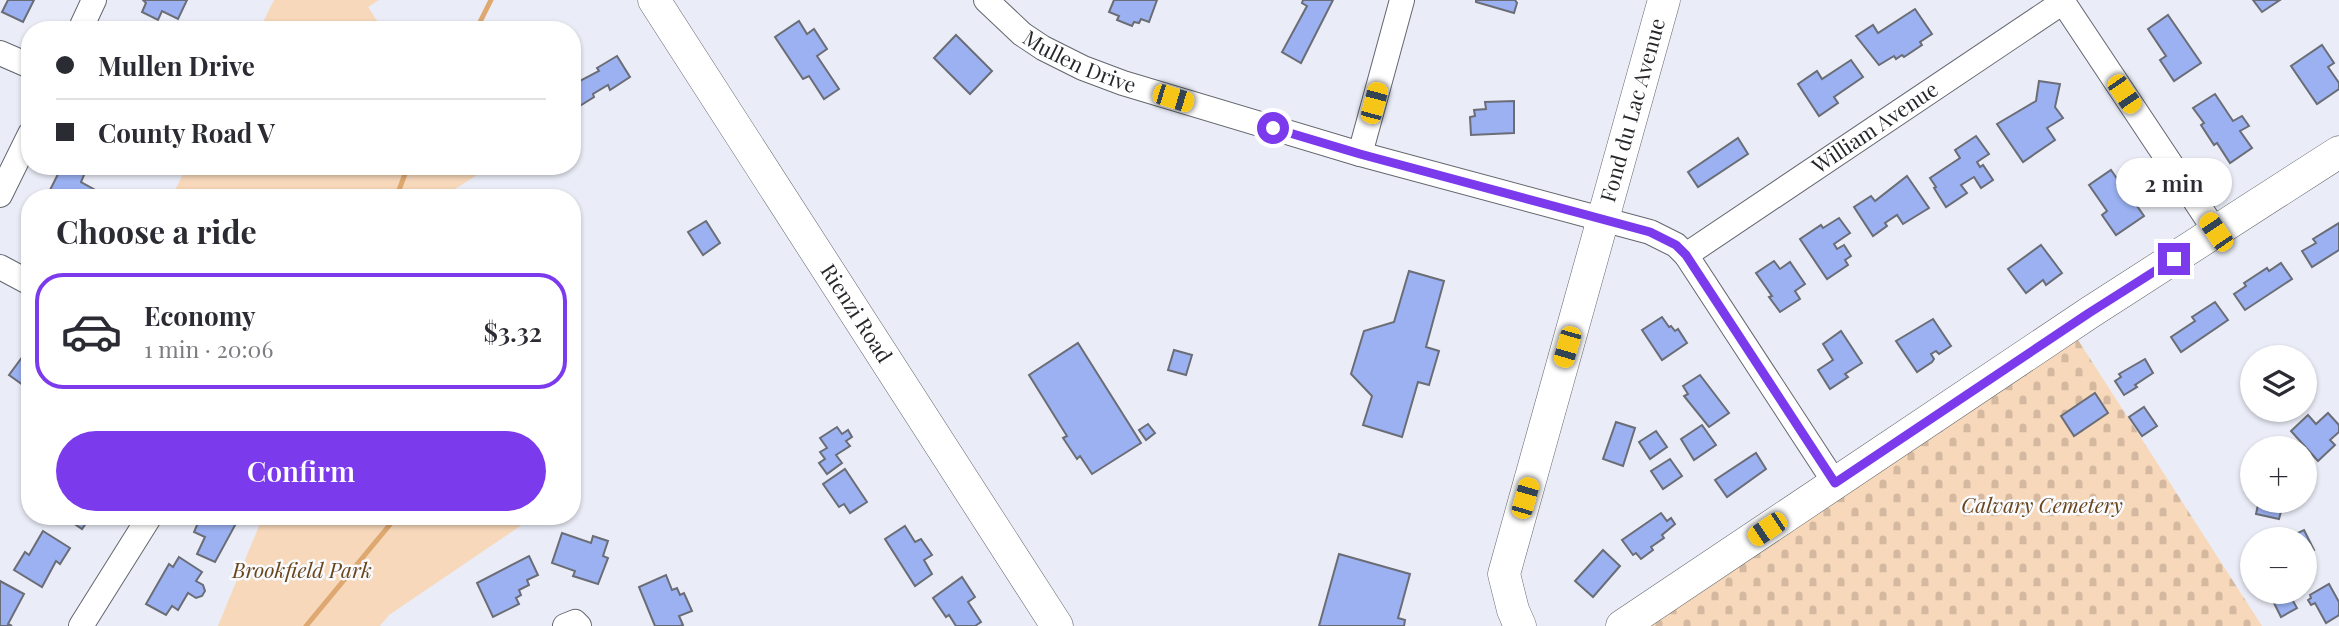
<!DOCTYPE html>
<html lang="en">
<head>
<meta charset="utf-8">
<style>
  :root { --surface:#fff; --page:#f2f2f3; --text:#2b2b33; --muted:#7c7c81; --line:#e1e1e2; --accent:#7c3aed }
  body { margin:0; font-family:"Playfair Display",serif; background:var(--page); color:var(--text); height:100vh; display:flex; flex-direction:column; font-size:26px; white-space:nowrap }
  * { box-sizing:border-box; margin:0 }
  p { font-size:23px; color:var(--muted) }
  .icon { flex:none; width:38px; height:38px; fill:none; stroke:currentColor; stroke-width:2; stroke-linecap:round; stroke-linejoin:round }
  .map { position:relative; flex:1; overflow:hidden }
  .panel { position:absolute; left:21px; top:189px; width:560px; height:336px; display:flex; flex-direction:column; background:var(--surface); border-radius:28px; box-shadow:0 2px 5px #0004 }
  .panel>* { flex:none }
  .banner { position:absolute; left:21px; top:21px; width:560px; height:154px; border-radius:28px; box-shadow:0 2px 5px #0004; display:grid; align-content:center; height:154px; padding:0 35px; background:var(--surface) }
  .fabs { position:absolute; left:2240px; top:345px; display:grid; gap:14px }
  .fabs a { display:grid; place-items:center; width:77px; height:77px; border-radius:50%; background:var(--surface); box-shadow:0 2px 5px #0004; font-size:35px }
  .end { position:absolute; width:32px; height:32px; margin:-16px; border:9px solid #7c3aed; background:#fff; box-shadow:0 0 0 4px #fff }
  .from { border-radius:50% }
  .bubble { position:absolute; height:49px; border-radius:24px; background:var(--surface); box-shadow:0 2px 5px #0004; font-size:23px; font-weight:600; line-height:49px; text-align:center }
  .car { position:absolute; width:21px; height:42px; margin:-21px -10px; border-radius:9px; box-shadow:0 0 5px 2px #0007; background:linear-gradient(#f5c518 24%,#345 0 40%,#f5c518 0 76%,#345 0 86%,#f5c518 0) }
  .banner b { display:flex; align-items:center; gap:24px; height:66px; font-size:26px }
  .banner b+b { border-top:2px solid var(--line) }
  .banner i { width:18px; height:18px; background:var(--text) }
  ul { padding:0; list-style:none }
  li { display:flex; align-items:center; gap:21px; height:116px; margin:0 14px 10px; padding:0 21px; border:4px solid transparent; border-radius:28px }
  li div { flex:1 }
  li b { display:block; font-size:26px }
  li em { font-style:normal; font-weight:600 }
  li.selected { border-color:var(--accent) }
  li>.icon { width:63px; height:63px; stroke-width:1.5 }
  h2 { padding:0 35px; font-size:32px; line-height:84px }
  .primary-button { display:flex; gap:14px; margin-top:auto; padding:14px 35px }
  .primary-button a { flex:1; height:80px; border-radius:42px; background:var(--accent); color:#fff; font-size:28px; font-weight:600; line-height:80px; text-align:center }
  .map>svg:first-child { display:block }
  .green { fill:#f7d8ba }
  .cemetery { fill:url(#cemetery-stones) }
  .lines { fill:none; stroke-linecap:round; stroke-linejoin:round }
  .stream { stroke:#dea870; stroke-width:5 }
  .building { fill:#9bb1f2; stroke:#6a6d75; stroke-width:2 }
  .minor-casing { stroke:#63666e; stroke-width:26 }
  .major-casing { stroke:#63666e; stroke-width:33 }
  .minor { stroke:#fff; stroke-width:24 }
  .major { stroke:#fff; stroke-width:32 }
  .route { stroke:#7c3aed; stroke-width:9 }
  .labels { text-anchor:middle; stroke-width:5; stroke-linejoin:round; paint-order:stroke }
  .street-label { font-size:21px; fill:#25272a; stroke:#f9fbfe }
  .park-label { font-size:21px; font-style:italic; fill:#69451b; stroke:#f9fbfe }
</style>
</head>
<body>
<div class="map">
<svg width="2339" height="626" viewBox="0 0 2339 626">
  <defs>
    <pattern id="cemetery-stones" width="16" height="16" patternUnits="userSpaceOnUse" patternTransform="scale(1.75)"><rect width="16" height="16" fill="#f7d8ba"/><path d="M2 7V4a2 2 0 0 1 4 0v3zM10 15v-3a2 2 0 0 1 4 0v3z" fill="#d4b9a0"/></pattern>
  </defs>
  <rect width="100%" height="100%" fill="#eaedf7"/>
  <g class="green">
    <polygon points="274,0 379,0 368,7 383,30 259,30"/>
    <polygon points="187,166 471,166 477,175 441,198 171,198"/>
    <polygon points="263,516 535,516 389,615 380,626 218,626"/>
  </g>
  <polygon class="cemetery" points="2078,340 2262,626 1639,626"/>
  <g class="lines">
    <g class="stream">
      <polyline points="476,30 491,0"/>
      <polyline points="396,198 408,166"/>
      <polyline points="306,626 397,516"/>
    </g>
  </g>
  <g class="building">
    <polygon points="8,0 34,0 23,22 2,12"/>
    <polygon points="143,0 187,0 178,19 162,11 158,20 142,12 146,3"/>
    <polygon points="1114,0 1157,0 1149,22 1141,19 1139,23 1134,22 1132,26 1117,20 1119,16 1109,12"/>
    <polygon points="1303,0 1333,0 1301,63 1282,52 1307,6 1302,3"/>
    <polygon points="1476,0 1515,0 1517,3 1514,13 1476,2"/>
    <polygon points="2253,0 2280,0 2262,12"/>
    <polygon points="1915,9 1932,34 1920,42 1922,45 1904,57 1902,55 1896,59 1894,56 1879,65 1856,36 1873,25 1878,33"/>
    <polygon points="2168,15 2201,63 2174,81 2160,60 2166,56 2148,29"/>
    <polygon points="799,21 807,34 814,29 827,49 817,56 839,89 824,99 809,76 803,79 775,37"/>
    <polygon points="956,35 992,71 970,94 934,58"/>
    <polygon points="2322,45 2334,63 2328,67 2339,83 2339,89 2317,104 2291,66"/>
    <polygon points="617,56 630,77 610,90 608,85 593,94 594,97 578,107 576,105 572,107 572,85 599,71 597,68"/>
    <polygon points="1851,60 1863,77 1834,97 1838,103 1819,116 1798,84 1817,71 1822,79"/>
    <polygon points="2039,81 2060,84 2055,107 2063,118 2047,128 2055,140 2023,162 1997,124 2036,101"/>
    <polygon points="2215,94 2233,121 2242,116 2249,126 2240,131 2252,148 2230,163 2217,143 2214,145 2201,125 2204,123 2193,108"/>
    <polygon points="1514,101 1514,133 1471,135 1470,117 1475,116 1474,110 1486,109 1485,102"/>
    <polygon points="1976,136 1989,154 1977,162 1980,167 1983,165 1993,180 1981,188 1974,177 1961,185 1967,193 1946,207 1934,188 1936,187 1930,178 1960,158 1955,150"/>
    <polygon points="1738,138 1748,154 1698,187 1688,172"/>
    <polygon points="62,166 68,166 84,175 81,182 97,191 94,198 59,198 60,195 50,190"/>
    <polygon points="2111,170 2120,183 2117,185 2126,199 2130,196 2144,216 2116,235 2102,215 2107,211 2089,185"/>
    <polygon points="1907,176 1929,208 1903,224 1897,215 1885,223 1887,226 1873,236 1854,207 1871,196 1875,201"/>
    <polygon points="1839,218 1850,233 1834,244 1837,249 1844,245 1851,256 1845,260 1848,265 1827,279 1800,239 1821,225 1823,228"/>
    <polygon points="706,221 720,243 703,255 688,232"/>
    <polygon points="2339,223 2339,250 2312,267 2302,251 2316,243 2313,239"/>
    <polygon points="2041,245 2062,273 2046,285 2043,280 2026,293 2008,269"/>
    <polygon points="1774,261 1780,269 1790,262 1805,284 1795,291 1800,299 1780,312 1769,297 1772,296 1756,273"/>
    <polygon points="2281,263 2292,279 2245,310 2234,294 2246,286 2244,283 2267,268 2269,271"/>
    <polygon points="1409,271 1444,281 1426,347 1439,351 1429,385 1418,382 1402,437 1363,425 1372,396 1351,374 1364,331 1394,322"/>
    <polygon points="2215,302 2228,320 2181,352 2171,337 2195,321 2192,317"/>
    <polygon points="1662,317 1669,327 1671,326 1675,331 1678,329 1687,343 1662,360 1642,330"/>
    <polygon points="1933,319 1951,346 1939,354 1936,351 1931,354 1934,359 1932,362 1917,372 1896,341"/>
    <polygon points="1841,331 1862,363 1845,374 1848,377 1830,389 1818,370 1833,360 1823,344"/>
    <polygon points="1078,343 1141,443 1092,474 1080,456 1077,459 1063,438 1067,436 1029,375"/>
    <polygon points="1174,350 1192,355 1186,375 1168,370"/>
    <polygon points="26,352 30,355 30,390 9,375"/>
    <polygon points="2145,359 2153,373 2135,385 2137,387 2124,395 2115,381 2121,377 2119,374"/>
    <polygon points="1700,375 1729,413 1709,427 1684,396 1688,394 1683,386"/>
    <polygon points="2095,393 2108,413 2074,436 2061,416"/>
    <polygon points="2144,407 2157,426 2142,436 2129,417"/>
    <polygon points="2328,413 2339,425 2339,432 2330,440 2335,445 2318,461 2291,431 2308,415 2316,424"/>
    <polygon points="1616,422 1635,428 1623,466 1603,459"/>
    <polygon points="1148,424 1155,433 1146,440 1139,430"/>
    <polygon points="1702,425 1716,445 1694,460 1681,439"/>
    <polygon points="837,427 842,434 848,430 852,437 846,441 850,446 836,455 842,463 827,474 819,463 825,459 820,452 827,448 820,438"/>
    <polygon points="1656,431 1667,447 1650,459 1639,442"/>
    <polygon points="1756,453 1766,469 1727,497 1715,480"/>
    <polygon points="1670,459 1682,476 1663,489 1651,471"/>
    <polygon points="845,469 867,502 850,513 844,504 839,507 823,484"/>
    <polygon points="2259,500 2284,500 2279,519 2256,514"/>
    <polygon points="1661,513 1667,521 1671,518 1675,524 1662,535 1664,538 1651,547 1653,550 1641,559 1636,553 1633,555 1622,540"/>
    <polygon points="63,516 91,516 82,529"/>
    <polygon points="201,516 240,516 215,562 197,554 205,537 194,532"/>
    <polygon points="905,526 915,542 921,539 932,555 924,560 932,574 915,586 885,539"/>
    <polygon points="2304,530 2314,550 2310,552 2316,565 2305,571 2305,539 2285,539"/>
    <polygon points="43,531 70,548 60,564 56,561 42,587 14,570 25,552 29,555"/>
    <polygon points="562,533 591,543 593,536 608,541 603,556 608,558 598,584 573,576 575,571 552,563"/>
    <polygon points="1603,550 1620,566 1593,597 1575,581"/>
    <polygon points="1339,554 1410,574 1398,618 1405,620 1404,626 1319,626"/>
    <polygon points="529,556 538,575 527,580 529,585 519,590 521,595 516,598 519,604 493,617 477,583"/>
    <polygon points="179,557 202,572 196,581 203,585 205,591 202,596 196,598 188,593 178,610 172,606 166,615 146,604 169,564 173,567"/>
    <polygon points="666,575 672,590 677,588 680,595 684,593 692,611 679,616 683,625 680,626 655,626 639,587"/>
    <polygon points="962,577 975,597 968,602 981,622 975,626 956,626 949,615 946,617 933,598"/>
    <polygon points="0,581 24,594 8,624 12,626 0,626"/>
    <polygon points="2329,584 2339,602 2339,615 2326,623 2315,603 2311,605 2308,600 2311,598 2310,595"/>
    <polygon points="2288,592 2297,608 2281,617 2272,599"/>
  </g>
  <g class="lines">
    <g class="minor-casing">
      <g id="minor">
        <path id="s1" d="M986 0 1022 34 1043 48 1083 68 1123 83 1360 154 1650 232 1676 245 1686 255 1835 483"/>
        <polyline points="80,30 94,0"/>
        <polyline points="0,53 30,66"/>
        <polyline points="1360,154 1402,0"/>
        <polyline points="0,195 30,134"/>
        <path id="s2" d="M1686 255 2063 2 2216 232"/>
        <polyline points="0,267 30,283"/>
        <polyline points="81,626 150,516"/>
        <polyline points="565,626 575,622 579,626"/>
      </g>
    </g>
    <g class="major-casing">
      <g id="major">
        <path id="s3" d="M654 0 1057 626"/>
        <path id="s4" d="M1520 626 1513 610 1504 574 1664 0"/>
        <polyline points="1622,626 2089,313 2339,152"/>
      </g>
    </g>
    <use href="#minor" class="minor"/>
    <use href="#major" class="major"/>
  </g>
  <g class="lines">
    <polyline class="route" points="1273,128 1360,154 1650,232 1676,245 1686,255 1835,483 2089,313 2174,259"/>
  </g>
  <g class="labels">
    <g class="street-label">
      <text dy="7" stroke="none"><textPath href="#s1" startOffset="114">Mullen Drive</textPath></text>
      <text dy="7" stroke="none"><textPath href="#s4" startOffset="536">Fond du Lac Avenue</textPath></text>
      <text dy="7" stroke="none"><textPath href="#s2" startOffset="228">William Avenue</textPath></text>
      <text dy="7" stroke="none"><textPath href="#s3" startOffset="373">Rienzi Road</textPath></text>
    </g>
    <g class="park-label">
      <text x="2042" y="513">Calvary Cemetery</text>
      <text x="302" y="578">Brookfield Park</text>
    </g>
  </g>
</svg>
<div class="fabs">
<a><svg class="icon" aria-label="layers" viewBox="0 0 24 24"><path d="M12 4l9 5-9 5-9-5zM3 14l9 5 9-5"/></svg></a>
<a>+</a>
<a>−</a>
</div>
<i class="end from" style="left:1273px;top:128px"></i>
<i class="end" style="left:2174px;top:259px"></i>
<div class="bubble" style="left:2116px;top:158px;width:116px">2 min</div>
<i class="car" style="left:2124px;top:94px;rotate:146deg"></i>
<i class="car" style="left:1173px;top:98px;rotate:107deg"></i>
<i class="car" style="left:1374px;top:103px;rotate:15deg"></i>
<i class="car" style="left:2216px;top:232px;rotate:326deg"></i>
<i class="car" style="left:1567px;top:347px;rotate:196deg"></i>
<i class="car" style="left:1525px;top:498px;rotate:16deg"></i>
<i class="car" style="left:1767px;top:529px;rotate:236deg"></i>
<div class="banner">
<b><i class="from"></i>Mullen Drive</b>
<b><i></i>County Road V</b>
</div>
<section class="panel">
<h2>Choose a ride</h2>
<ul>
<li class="selected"><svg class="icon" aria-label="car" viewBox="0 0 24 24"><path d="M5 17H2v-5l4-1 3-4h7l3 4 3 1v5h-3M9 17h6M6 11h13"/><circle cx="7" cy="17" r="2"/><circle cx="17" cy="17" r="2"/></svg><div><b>Economy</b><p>1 min · 20:06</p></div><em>$3.32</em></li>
</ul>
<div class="primary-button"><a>Confirm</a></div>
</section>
</div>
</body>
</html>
